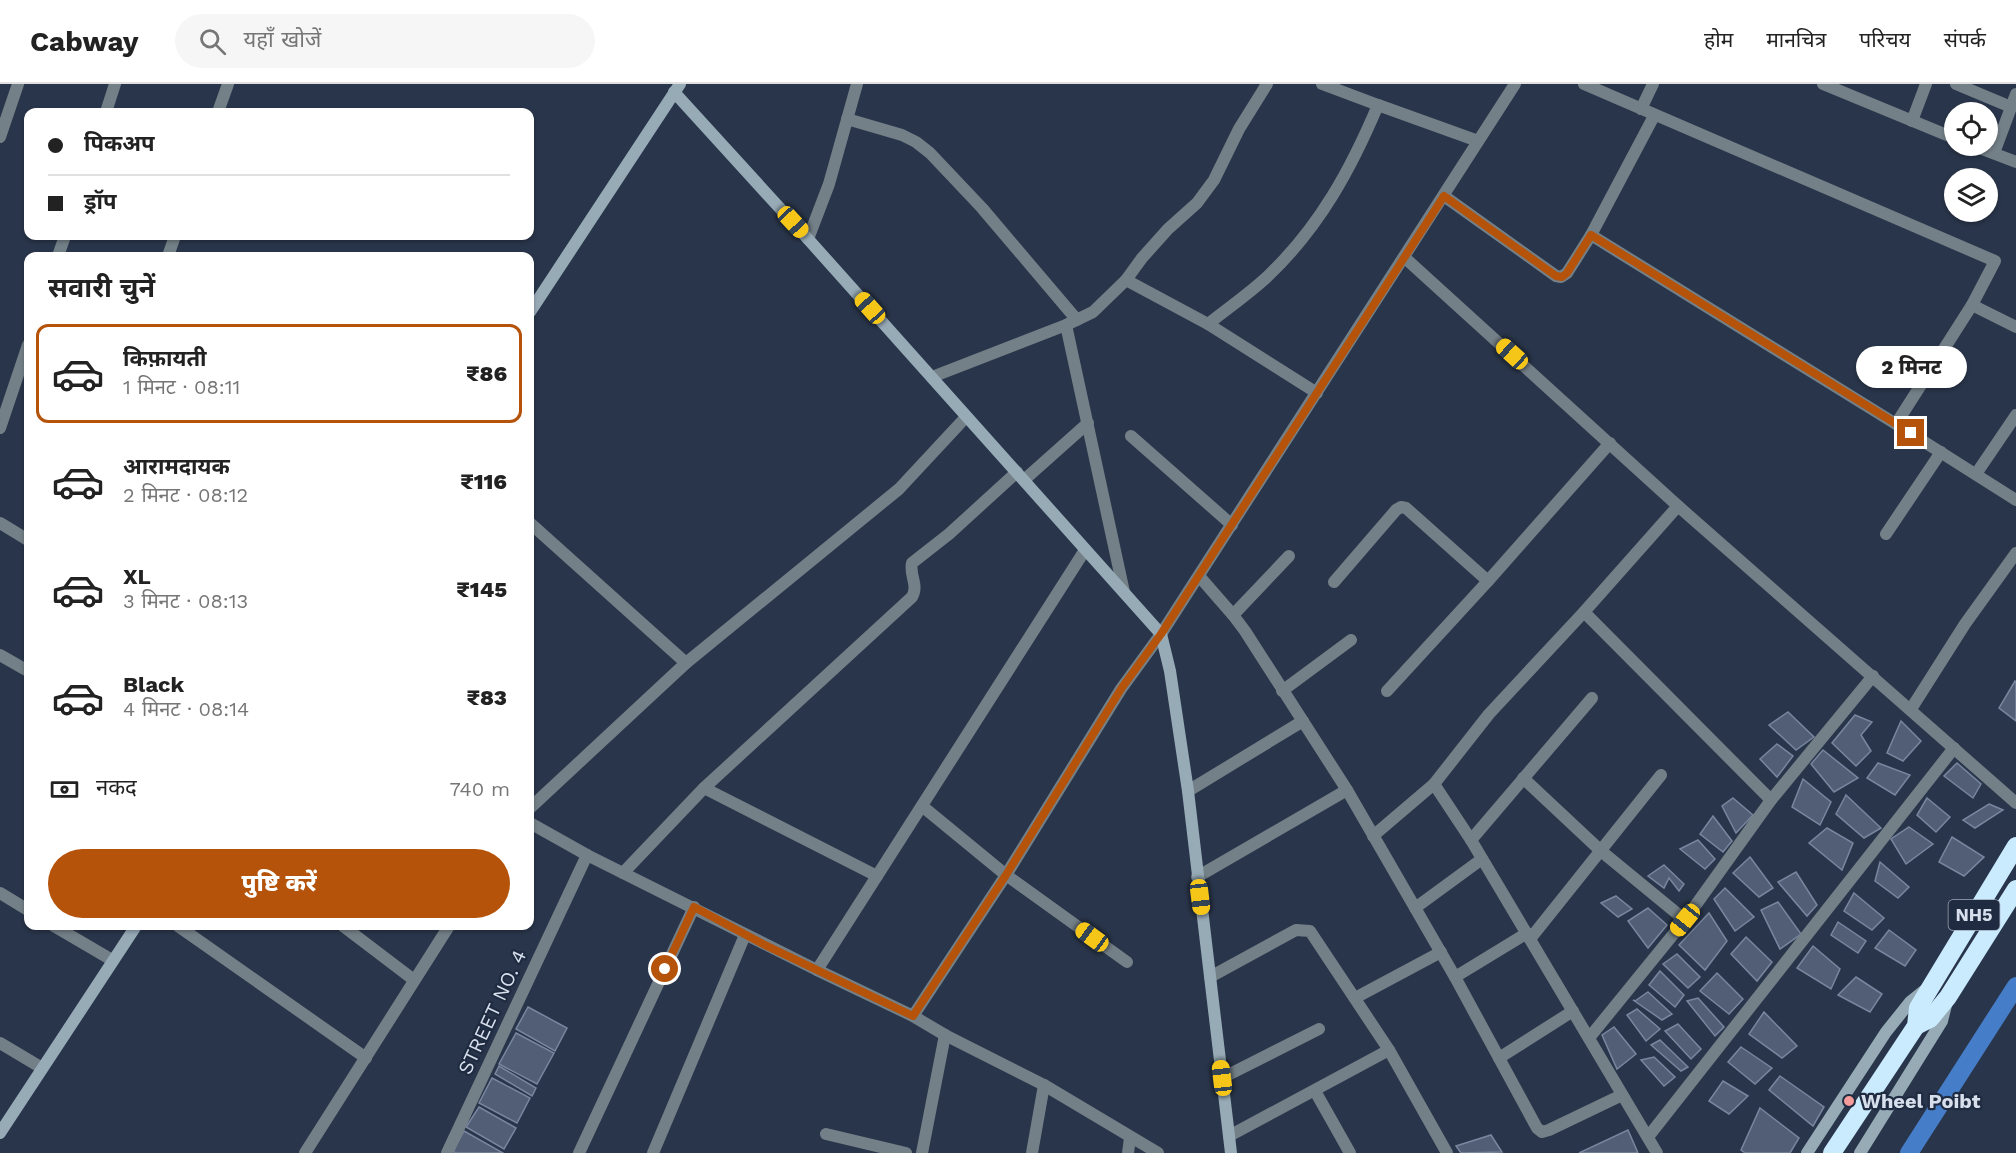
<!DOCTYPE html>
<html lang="hi">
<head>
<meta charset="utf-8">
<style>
  :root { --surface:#fff; --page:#f6f6f6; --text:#222; --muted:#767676; --line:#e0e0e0; --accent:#b45309 }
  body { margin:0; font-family:"Work Sans","Noto Sans Devanagari",sans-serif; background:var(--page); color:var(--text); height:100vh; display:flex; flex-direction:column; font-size:22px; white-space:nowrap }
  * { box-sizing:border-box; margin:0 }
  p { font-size:20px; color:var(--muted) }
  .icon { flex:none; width:33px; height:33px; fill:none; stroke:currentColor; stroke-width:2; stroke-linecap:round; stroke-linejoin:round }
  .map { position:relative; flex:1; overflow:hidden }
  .panel { position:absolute; left:24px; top:168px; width:510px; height:678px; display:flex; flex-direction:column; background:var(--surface); border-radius:12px; box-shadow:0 2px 4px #0004 }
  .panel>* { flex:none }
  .banner { position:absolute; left:24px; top:24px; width:510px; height:132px; border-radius:12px; box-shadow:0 2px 4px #0004; display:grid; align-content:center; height:132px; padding:0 24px; background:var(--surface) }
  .controls { position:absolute; left:1944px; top:18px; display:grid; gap:12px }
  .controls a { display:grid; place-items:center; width:54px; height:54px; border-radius:50%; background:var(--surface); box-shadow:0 2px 4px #0004; font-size:30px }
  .end { position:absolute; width:27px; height:27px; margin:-14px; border:8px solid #b45309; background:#fff; box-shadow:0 0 0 3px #fff }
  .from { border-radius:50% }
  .bubble { position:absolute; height:42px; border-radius:21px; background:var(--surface); box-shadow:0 2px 4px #0004; font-size:20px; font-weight:800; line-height:42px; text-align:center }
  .car { position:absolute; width:18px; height:36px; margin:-18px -9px; border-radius:8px; box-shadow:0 0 4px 2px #0007; background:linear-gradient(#f5c518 24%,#345 0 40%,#f5c518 0 76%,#345 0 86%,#f5c518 0) }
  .banner b { display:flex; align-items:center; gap:21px; height:57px; font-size:22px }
  .banner b+b { border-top:2px solid var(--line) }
  .banner i { width:15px; height:15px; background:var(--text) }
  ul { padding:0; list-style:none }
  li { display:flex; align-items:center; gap:18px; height:99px; margin:0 12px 9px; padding:0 12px; border:3px solid transparent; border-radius:12px }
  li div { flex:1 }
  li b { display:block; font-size:22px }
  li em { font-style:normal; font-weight:800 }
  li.active { border-color:var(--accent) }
  li>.icon { width:54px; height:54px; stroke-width:1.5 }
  h2 { padding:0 24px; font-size:27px; line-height:72px }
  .pay { display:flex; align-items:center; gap:15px; height:66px; padding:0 24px; font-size:22px }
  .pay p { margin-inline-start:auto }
  .button { display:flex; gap:12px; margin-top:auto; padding:12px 24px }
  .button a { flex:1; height:69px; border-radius:36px; background:var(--accent); color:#fff; font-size:24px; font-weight:800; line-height:69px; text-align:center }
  header { display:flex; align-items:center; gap:36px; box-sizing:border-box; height:84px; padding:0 30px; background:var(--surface); border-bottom:2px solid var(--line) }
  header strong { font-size:28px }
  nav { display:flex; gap:33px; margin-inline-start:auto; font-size:21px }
  .search { width:420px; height:54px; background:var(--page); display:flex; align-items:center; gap:15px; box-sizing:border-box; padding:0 21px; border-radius:33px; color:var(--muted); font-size:22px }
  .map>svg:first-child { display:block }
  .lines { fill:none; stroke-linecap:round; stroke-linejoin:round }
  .canal { stroke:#467dc8; stroke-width:18 }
  .building { fill:#515e76; stroke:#78869f; stroke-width:1.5 }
  .street { stroke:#748088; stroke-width:12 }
  .secondary { stroke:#97abb7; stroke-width:12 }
  .highway { stroke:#caeafd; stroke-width:18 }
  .route { stroke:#b45309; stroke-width:8 }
  .poi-dot { fill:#f59b9a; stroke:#1f2b40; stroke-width:2 }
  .labels { text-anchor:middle; stroke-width:4.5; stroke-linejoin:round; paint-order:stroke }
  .shield { fill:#1f2b40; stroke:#a0a9b9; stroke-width:1.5 }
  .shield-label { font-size:18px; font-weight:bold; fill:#d7dfed }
  .street-label { font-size:20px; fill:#d7dfed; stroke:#1f2b40 }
  .poi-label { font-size:20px; font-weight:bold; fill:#d7dfed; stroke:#1f2b40; text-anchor:start }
</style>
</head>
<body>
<header>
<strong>Cabway</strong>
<div class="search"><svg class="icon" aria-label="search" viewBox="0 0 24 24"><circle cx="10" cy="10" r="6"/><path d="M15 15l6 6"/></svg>यहाँ खोजें</div>
<nav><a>होम</a><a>मानचित्र</a><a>परिचय</a><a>संपर्क</a></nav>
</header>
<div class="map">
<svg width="2016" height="1069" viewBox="0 0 2016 1069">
  <rect width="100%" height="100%" fill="#29354a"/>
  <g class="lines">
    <polyline class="canal" points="1909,1069 2016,902"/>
  </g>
  <g class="building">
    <polygon points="2015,597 2016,598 2016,637 1999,624"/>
    <polygon points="1788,628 1814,653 1796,666 1769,641"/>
    <polygon points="1855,631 1872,638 1861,651 1871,667 1856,682 1832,659"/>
    <polygon points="1901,637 1921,657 1903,677 1887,669"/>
    <polygon points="1777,660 1793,672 1777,693 1760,675"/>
    <polygon points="1823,666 1858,694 1834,708 1811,680"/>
    <polygon points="1878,679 1910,691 1895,711 1867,694"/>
    <polygon points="1957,679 1981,700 1973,714 1944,692"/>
    <polygon points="1803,695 1831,718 1820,741 1792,723"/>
    <polygon points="1846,711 1881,744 1864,754 1836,730"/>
    <polygon points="1733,714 1753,731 1736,749 1722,722"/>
    <polygon points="1927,714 1950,733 1936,748 1917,731"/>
    <polygon points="1989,720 2003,726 1975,744 1963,736"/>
    <polygon points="1713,732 1732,757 1723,768 1700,750"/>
    <polygon points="1909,743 1933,760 1906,780 1891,755"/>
    <polygon points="1827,744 1853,759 1842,786 1809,759"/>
    <polygon points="1952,753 1984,773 1964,792 1939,778"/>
    <polygon points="1698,756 1715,775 1705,785 1680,765"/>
    <polygon points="1750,773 1773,804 1759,813 1733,789"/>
    <polygon points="1880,778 1909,803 1898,814 1875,797"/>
    <polygon points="1664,781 1684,800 1679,807 1669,794 1664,804 1648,792"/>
    <polygon points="1796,788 1817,821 1807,832 1778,798"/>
    <polygon points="1725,804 1754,833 1735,847 1714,815"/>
    <polygon points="1854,809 1884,834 1872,846 1844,827"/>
    <polygon points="1616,812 1632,825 1618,833 1601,819"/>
    <polygon points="1778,818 1801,850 1780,865 1761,826"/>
    <polygon points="1648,824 1667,841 1648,864 1628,837"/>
    <polygon points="1709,829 1727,857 1705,886 1679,861"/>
    <polygon points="1838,838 1866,857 1858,869 1831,851"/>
    <polygon points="1889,846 1916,866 1905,882 1875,864"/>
    <polygon points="1746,853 1772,878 1757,897 1731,870"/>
    <polygon points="1813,862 1840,885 1831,905 1797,884"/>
    <polygon points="1677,870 1700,893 1688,904 1663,880"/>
    <polygon points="1660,887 1684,911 1675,923 1649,901"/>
    <polygon points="1717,889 1743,915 1729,930 1700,907"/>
    <polygon points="1856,893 1882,910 1870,928 1838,911"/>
    <polygon points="1648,908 1672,930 1662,936 1633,916 1635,917"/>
    <polygon points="1698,914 1724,943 1715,952 1687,917"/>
    <polygon points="528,923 567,944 555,967 516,945"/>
    <polygon points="1637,925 1660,945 1646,957 1627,931"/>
    <polygon points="1764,928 1797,962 1782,974 1749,950"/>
    <polygon points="1678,940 1701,965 1691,975 1665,947"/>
    <polygon points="1614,943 1636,970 1617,985 1602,951"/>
    <polygon points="516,949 554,969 537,1000 499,980"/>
    <polygon points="1660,956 1688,983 1681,987 1651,961"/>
    <polygon points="1741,963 1772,984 1755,1000 1728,978"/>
    <polygon points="1654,973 1675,993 1664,1002 1641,976"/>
    <polygon points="499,982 536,1004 532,1012 495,990"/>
    <polygon points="1780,992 1824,1023 1813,1042 1769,1006"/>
    <polygon points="492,994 530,1014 517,1039 479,1019"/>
    <polygon points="1723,997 1748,1012 1729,1030 1709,1017"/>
    <polygon points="479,1023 516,1044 504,1065 466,1043"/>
    <polygon points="1760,1024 1799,1054 1790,1069 1745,1069 1741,1066"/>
    <polygon points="1628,1046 1638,1069 1579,1069"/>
    <polygon points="464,1047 503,1069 456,1069 453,1067"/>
    <polygon points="1491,1051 1502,1068 1461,1069 1456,1062"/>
  </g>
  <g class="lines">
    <g class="street">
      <polyline points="1584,0 1995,177 1972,221 2016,243"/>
      <polyline points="1823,0 1954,54"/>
      <polyline points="1956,0 2011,23"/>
      <polyline points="1378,21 1478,57"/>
      <polyline points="1641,25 1653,0"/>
      <polyline points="106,28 115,0"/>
      <polyline points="218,28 228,0"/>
      <polyline points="847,35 902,51 916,58 930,69 982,124 1077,236"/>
      <polyline points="1912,37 1926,0"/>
      <polyline points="0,53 18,0"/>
      <polyline points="1974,62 2016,78"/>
      <polyline points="1994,69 2016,10"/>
      <polyline points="1444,112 1556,192 1561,193 1567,189 1591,151 1654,32"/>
      <polyline points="1591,151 1896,340"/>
      <polyline points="808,155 829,100 857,0"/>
      <polyline points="58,172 65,152"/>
      <polyline points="168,172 175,152"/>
      <polyline points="1404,173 1678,422 2016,719"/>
      <polyline points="1126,196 1142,174 1168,145 1197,119 1214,96 1239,45 1267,0"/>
      <polyline points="1972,221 1896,340 2016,416"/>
      <path d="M1208 240C1228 224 1250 209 1269 191 1320 142 1351 85 1378 21L1322 0"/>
      <polyline points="1066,241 1124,508"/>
      <polyline points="932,293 1066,241 1093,228 1126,196 1208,240 1317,309"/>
      <polyline points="0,344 28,261"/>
      <polyline points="1131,352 1232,441"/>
      <polyline points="1976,390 2016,331"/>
      <polyline points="1024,396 1088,339"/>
      <polyline points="1678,422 1584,528 1771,716"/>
      <polyline points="0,439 28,456"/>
      <polyline points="530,439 686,579"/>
      <polyline points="1886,450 1941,368"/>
      <polyline points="1085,466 817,886 913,932 945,951 1044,1001 1158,1069"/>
      <polyline points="1199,492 1233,531 1245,547 1347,706 1455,893 1537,1044 1542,1048 1549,1046 1622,1011"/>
      <polyline points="1488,497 1610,359"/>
      <polyline points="1334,498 1396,426 1401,423 1406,424 1488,497 1387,607"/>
      <polyline points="1233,531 1289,472"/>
      <polyline points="0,571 28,587"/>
      <polyline points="1282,607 1351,556"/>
      <polyline points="1911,625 1965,540 2016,469"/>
      <polyline points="1523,694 1601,767 1685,836"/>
      <polyline points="1434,700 1489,630 1584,528"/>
      <polyline points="704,704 877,792"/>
      <polyline points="1188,707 1303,637"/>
      <polyline points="922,722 1006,791 1127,878"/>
      <polyline points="530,724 686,579 899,405 966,333"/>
      <polyline points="530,739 587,771 817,886"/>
      <polyline points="1373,752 1434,700 1471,756 1657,1069"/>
      <polyline points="1471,756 1592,614"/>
      <path d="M623 789 704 704 912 513C919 501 909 491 912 479L949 450 1017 388"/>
      <polyline points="1197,793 1347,706"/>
      <polyline points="0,809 28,826"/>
      <polyline points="1415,824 1482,775"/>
      <polyline points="54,842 112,876"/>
      <polyline points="178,842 366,974"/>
      <polyline points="343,842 414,896"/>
      <polyline points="1530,855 1661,691"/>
      <polyline points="1210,893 1296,846 1310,847 1389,966 1447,1069"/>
      <polyline points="1455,893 1527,849"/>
      <polyline points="1355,914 1441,868"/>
      <polyline points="913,932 1006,791 1121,605 1161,550 1515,0"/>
      <polyline points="1589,954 1685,836 1771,716 1873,592"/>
      <polyline points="0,959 42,984"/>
      <polyline points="1499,974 1573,927"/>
      <polyline points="1222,994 1319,945"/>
      <polyline points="1315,1007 1350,1069"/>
      <polyline points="826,1050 906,1069"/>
      <polyline points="1229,1052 1389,966"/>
      <polyline points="1648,1053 1954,664"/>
      <polyline points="305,1069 449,842"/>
      <polyline points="447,1069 587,771"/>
      <polyline points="579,1069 694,823"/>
      <polyline points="653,1069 745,851"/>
      <polyline points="922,1069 945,951"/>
      <polyline points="1032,1069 1044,1001"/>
      <polyline points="1128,1069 1130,1054"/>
    </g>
    <g class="secondary">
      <polyline points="674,8 808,155 1161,550 1170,587 1188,707 1231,1069"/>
      <polyline points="530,228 680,0"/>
      <polyline points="0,1049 136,842"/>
      <polyline points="1807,1069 1886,948 1910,918 1925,906"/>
      <polyline points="1860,1069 1942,937 1947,917"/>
    </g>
    <g class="highway">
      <polyline points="1916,942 1930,935 1948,913 2016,805"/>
      <polyline points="1832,1069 1916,942 1918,924 2016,762"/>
    </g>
  </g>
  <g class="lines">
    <polyline class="route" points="665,885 694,823 763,860 913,932 1006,791 1121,605 1161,550 1444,112 1556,192 1562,193 1567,189 1591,151 1911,349"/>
  </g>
  <circle class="poi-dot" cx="1849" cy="1017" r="6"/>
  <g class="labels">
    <rect class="shield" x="1948.5" y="816" width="51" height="30" rx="4.5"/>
    <g class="shield-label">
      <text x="1974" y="837">NH5</text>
    </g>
    <g class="street-label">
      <text transform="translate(492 928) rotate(-65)" y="7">STREET NO. 4</text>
    </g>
    <g class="poi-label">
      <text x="1861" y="1024">Wheel Poibt</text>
    </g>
  </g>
</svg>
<div class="controls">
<a><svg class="icon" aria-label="locate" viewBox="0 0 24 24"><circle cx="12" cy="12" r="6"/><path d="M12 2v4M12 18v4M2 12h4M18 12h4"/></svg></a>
<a><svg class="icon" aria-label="layers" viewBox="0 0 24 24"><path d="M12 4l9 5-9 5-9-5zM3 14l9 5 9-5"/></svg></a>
</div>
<i class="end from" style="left:665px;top:885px"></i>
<i class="end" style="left:1911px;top:349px"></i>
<div class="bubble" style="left:1856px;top:262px;width:111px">2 मिनट</div>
<i class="car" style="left:793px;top:138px;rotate:137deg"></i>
<i class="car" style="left:870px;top:224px;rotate:318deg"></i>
<i class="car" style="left:1512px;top:270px;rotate:312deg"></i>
<i class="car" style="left:1200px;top:813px;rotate:173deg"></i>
<i class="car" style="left:1685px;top:836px;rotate:219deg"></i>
<i class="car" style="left:1092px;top:853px;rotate:306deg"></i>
<i class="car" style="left:1222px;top:994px;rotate:353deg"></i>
<div class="banner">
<b><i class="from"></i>पिकअप</b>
<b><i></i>ड्रॉप</b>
</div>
<section class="panel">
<h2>सवारी चुनें</h2>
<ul>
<li class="active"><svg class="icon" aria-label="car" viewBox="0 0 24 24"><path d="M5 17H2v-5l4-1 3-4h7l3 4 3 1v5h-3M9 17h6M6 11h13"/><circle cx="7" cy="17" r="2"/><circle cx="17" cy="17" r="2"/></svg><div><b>किफ़ायती</b><p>1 मिनट · 08:11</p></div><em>₹86</em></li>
<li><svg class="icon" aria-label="car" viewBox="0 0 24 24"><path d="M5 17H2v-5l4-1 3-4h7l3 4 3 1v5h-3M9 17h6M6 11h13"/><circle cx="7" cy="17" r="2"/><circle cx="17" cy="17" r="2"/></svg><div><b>आरामदायक</b><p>2 मिनट · 08:12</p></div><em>₹116</em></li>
<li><svg class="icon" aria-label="car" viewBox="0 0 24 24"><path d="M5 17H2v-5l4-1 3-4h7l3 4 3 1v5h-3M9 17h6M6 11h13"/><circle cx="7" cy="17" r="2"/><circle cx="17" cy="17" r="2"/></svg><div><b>XL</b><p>3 मिनट · 08:13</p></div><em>₹145</em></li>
<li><svg class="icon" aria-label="car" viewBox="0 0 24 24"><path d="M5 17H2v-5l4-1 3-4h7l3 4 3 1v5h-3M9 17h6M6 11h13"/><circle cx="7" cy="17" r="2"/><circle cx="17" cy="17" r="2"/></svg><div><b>Black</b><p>4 मिनट · 08:14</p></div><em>₹83</em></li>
</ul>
<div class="pay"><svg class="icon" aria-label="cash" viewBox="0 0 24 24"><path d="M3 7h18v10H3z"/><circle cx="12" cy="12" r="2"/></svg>नकद<p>740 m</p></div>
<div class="button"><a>पुष्टि करें</a></div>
</section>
</div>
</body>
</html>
